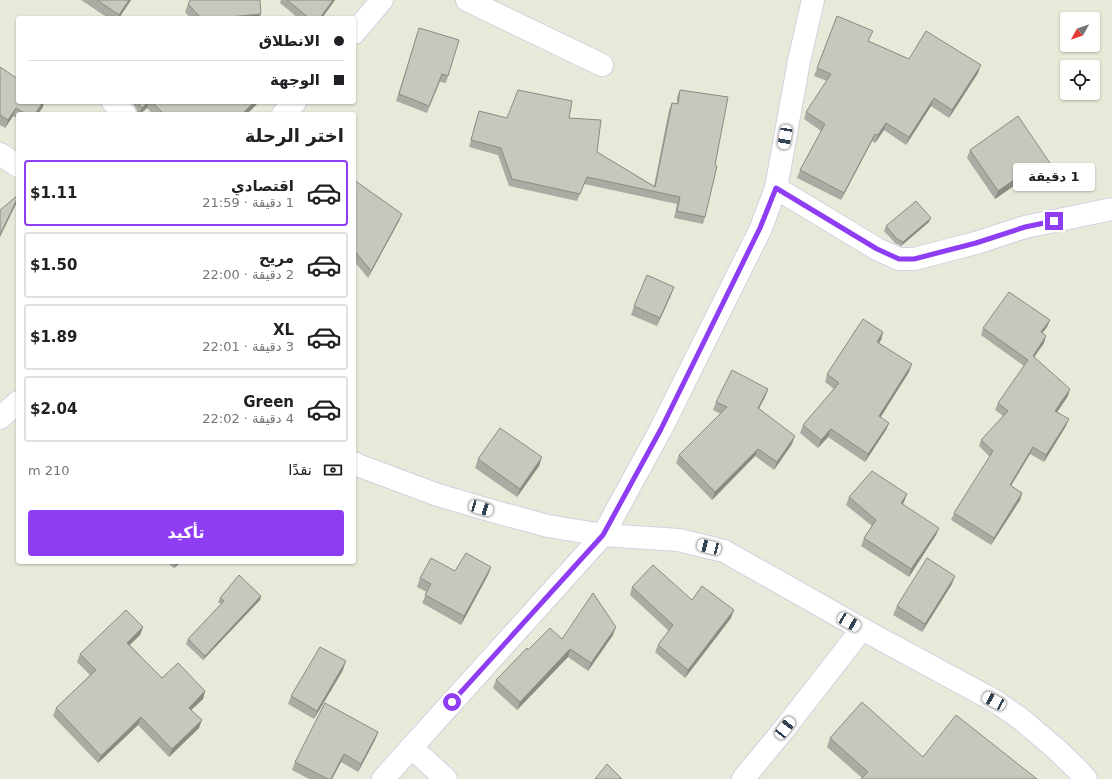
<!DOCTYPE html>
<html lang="ar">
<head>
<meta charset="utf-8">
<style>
  :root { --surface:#fff; --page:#f2f2f2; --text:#202124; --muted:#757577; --line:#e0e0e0; --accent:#8e3df3 }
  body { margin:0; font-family:"DejaVu Sans","Noto Naskh Arabic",sans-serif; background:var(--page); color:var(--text); direction:rtl; height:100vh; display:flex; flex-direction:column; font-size:15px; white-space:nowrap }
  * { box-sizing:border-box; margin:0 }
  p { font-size:13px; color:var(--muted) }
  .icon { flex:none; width:22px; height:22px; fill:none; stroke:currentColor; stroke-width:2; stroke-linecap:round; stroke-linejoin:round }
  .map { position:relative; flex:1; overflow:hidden; direction:ltr }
  .details { position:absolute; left:16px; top:112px; width:340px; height:452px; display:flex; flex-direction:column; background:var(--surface); border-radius:4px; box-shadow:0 1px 3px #0004; direction:rtl }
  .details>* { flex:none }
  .guide { position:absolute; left:16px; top:16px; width:340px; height:88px; border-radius:4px; box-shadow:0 1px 3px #0004; direction:rtl; display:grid; align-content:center; height:88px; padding:0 12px; background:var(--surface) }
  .needle { width:26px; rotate:230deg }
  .fabs { position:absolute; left:1060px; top:12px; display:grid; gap:8px }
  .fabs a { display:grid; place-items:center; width:40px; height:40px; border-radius:4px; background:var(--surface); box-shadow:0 1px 3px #0004; font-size:20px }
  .end { position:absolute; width:18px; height:18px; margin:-9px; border:5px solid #8e3df3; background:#fff; box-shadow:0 0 0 2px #fff }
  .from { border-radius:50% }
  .bubble { position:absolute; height:28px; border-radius:4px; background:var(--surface); box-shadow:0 1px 3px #0004; font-size:13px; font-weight:800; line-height:28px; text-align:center; direction:rtl }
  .car { position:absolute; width:12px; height:24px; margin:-12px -6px; border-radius:5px; box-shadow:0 0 3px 1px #0007; background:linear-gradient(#fff 24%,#345 0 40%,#fff 0 76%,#345 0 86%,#fff 0) }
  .guide b { display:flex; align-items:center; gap:14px; height:38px; font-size:15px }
  .guide b+b { border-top:1px solid var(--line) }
  .guide i { width:10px; height:10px; background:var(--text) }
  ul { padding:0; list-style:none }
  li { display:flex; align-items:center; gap:12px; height:66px; margin:0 8px 6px; padding:0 4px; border:2px solid var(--line); border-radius:4px }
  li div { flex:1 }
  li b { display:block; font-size:15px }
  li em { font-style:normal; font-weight:800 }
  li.current { border-color:var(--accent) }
  li>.icon { width:36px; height:36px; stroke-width:1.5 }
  h2 { padding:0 12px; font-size:18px; line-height:48px }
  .pay { display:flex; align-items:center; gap:10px; height:44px; padding:0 12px; font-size:15px }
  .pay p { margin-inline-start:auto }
  .primary-button { display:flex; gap:8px; margin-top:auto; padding:8px 12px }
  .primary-button a { flex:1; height:46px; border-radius:4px; background:var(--accent); color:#fff; font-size:16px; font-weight:800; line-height:46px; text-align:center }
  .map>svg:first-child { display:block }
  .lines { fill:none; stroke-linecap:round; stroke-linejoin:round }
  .minor-casing { stroke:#d7cfe0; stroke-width:24 }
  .minor { stroke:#fff; stroke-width:22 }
  .wall { fill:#a9aca2 }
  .shaded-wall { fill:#8a8c84 }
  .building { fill:#c5c8bc; stroke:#8a8c84 }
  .route { stroke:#8e3df3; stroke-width:5 }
</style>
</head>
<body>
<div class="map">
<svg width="1112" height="779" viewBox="0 0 1112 779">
  <rect width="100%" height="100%" fill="#e7ead9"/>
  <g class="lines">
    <g class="minor-casing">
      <g id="minor">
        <polyline points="467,0 602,65"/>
        <polyline points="354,33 382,0"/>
        <polyline points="113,102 125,114"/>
        <polyline points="283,114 295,102"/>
        <polyline points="0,154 18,166"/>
        <polyline points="776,188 877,249 899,259 914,259 976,243 1025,227 1112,209"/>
        <polyline points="0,418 18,402"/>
        <polyline points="354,463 360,466 438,495 496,512 548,526 603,535 679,540 724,551 862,629 995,701 1021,719 1055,748 1079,771 1086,779"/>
        <polyline points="411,747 446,779"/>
        <polyline points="383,779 603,535 661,429 761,228 776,188 799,61 813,0"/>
        <polyline points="743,779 785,728 862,629"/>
      </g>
    </g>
    <use href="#minor" class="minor"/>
  </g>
  <g class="wall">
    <polygon points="81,0 131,0 119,18 108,18"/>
    <polygon points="281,0 335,0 322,18 298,18 280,3"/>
    <polygon points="188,4 259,18 190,18 185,12"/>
    <polygon points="837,16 869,41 909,59 978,73 949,118 931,106 906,145 884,130 875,143 872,141 841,200 797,178 800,170 821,131 804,119 806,112 827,81 814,76"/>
    <polygon points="419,28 448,76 446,83 440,82 427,113 396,101"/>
    <polygon points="0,67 43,107 38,114 18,114 18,119 13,116 5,128 0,125"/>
    <polygon points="680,90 705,217 703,224 674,218 677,204 584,184 577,201 509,186 498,155 469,147 479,111 507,118 569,118 597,152 654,186 669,110 672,103 677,104 677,97"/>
    <polygon points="131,102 258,102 256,105 247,114 153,114 147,108 140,114 137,114 137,110 134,105"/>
    <polygon points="970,150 1052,166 1049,174 1027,189 1021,181 995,199 967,158"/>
    <polygon points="354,180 402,214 399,221 368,278 354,261"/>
    <polygon points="929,222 901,246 895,243 884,231 886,226"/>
    <polygon points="671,295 657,326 631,315 634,306"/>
    <polygon points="1050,320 1047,327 1042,333 1044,343 1034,357 1068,396 1057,412 1066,426 1044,462 1030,454 1011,486 1022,493 1020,500 991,545 951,520 954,513 990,457 979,446 981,440 1003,416 995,410 998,403 1024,366 981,335 983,328"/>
    <polygon points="883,332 881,340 879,343 909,372 881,417 889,423 886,430 865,462 828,437 818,448 800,433 803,425 834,389 825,382 827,374"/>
    <polygon points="768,389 765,397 759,408 792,444 774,470 755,456 712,500 676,463 679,455 721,414 713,410 716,402"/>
    <polygon points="478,459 539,466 517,497 475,468"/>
    <polygon points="849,497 904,502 903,504 936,535 909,577 861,546 864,538 872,526 846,505"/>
    <polygon points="166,562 181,562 174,568"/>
    <polygon points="491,567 488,575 461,625 422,603 427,592 417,587 420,578 455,571"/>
    <polygon points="952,584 922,632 893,615 897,606"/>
    <polygon points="632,587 692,600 731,618 685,678 655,652 658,645 669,631 630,595"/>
    <polygon points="261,596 260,600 203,660 186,644 188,639 221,604 218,602 220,598"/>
    <polygon points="143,627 140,635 130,645 162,678 205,691 203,699 191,710 199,728 169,757 138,725 98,763 53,716 56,708 90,675 77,662 80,654"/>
    <polygon points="613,635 588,671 568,657 517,710 493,688 496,680 528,650 562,639"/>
    <polygon points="343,670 314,719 288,704 291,696"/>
    <polygon points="378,732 375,740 358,772 341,762 332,779 309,779 292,770 295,762"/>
    <polygon points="830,738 923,757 1037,779 862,778 827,747"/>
  </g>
  <g class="shaded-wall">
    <polygon points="129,0 131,0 119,18 118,18 119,15"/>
    <polygon points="333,0 335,0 322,18 320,18"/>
    <polygon points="261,14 259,18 219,18"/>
    <polygon points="981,65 978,73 949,118 952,110"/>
    <polygon points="934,98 931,106 906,145 909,137"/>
    <polygon points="43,102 44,102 43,107 38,114 35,114"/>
    <polygon points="148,102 149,102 147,108 140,114 139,114 142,108"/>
    <polygon points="254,102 258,102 256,105 247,114 242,114"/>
    <polygon points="16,108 13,116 5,128 8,120"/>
    <polygon points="886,123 884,130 875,143 878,135"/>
    <polygon points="875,134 872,141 841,200 844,193"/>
    <polygon points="1052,166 1049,174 1027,189 1030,181"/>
    <polygon points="1024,173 1021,181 995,199 998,191"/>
    <polygon points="18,197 18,200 0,237 0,235"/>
    <polygon points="402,214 399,221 368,278 371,271"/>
    <polygon points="931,218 929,222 901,246 903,242"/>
    <polygon points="674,287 671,295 657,326 660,318"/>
    <polygon points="1050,320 1047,327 1038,339 1041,332"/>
    <polygon points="883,332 881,340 874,349 877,342"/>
    <polygon points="1046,336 1044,343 1030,363 1033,356"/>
    <polygon points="912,364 909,372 876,424 879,416"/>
    <polygon points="768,389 765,397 755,416 758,408"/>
    <polygon points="1070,389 1068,396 1053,418 1055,411"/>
    <polygon points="1069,419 1066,426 1044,462 1046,455"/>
    <polygon points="889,423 886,430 865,462 868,454"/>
    <polygon points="831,429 828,437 818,448 821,440"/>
    <polygon points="795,436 792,444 774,470 777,462"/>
    <polygon points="1033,447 1030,454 1007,492 1010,485"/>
    <polygon points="758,449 755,456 712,500 715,492"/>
    <polygon points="542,457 539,466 517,497 520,489"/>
    <polygon points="1022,493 1020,500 991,545 994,538"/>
    <polygon points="907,494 904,502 898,511 901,503"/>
    <polygon points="939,528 936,535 909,577 911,569"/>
    <polygon points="176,562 181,562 174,568"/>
    <polygon points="491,567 488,575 461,625 464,616"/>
    <polygon points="955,576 952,584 922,632 925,624"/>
    <polygon points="261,596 260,600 203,660 205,656"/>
    <polygon points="734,610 731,618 685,678 688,670"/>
    <polygon points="143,627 140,635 124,650 127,643"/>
    <polygon points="616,627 613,635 588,671 591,663"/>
    <polygon points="570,649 568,657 517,710 520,702"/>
    <polygon points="346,661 343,670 314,719 317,711"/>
    <polygon points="205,691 203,699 186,715 189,708"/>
    <polygon points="141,717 138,725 98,763 101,756"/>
    <polygon points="202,720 199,728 169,757 172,749"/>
    <polygon points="378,732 375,740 358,772 361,764"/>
    <polygon points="344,754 341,762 332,779 331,779"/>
  </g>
  <g class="building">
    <polygon points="97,0 129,0 119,15"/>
    <polygon points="190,0 260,0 261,14 219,18 201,18 188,4"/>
    <polygon points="287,0 333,0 320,18 309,18"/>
    <polygon points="837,16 873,31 868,41 909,59 926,31 981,65 952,110 934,98 909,137 886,123 878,135 875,134 844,193 800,170 825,124 806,112 831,74 817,68"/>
    <polygon points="419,28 459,40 448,76 442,74 429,106 399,94"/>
    <polygon points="0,67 18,79 18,102 43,102 35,114 26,114 16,108 8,120 0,115"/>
    <polygon points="518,90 572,101 569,118 601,120 597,152 655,187 672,103 678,104 680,90 728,97 715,165 717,166 705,217 677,211 680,197 587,177 580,194 512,179 501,148 471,140 479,111 507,118"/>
    <polygon points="140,102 148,102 142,108 140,106"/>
    <polygon points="152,102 254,102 242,114 164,114"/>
    <polygon points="1018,116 1052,166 1030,181 1024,173 998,191 970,150"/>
    <polygon points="354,180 402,214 371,271 354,250"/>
    <polygon points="18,195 18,197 0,235 0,210"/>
    <polygon points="916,201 931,218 903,242 897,239 886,226"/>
    <polygon points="647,275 674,287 660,318 634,306"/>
    <polygon points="1009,292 1050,320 1041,332 1046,336 1033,356 1070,389 1055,411 1069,419 1046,455 1033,447 1010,485 1022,493 994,538 954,513 993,451 981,440 1008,411 998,403 1028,360 983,328"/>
    <polygon points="863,319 883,332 877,342 912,364 879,416 889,423 868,454 831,429 821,440 803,425 839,383 827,374"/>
    <polygon points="732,370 768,389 758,408 795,436 777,462 758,449 715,492 679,455 727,407 716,402"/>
    <polygon points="500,428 542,457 520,489 478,459"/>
    <polygon points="872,471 907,494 901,503 939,528 911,569 864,538 876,520 849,497"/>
    <polygon points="466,553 491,567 464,616 425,595 431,584 420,578 431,558 455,571"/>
    <polygon points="927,558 955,576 925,624 897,606"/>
    <polygon points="653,565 692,600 702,586 734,610 688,670 658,645 673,625 632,587"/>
    <polygon points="239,575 261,596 205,656 188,639 224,601 220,598"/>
    <polygon points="593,593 616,627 591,663 570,649 520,702 496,680 527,648 528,650 550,628 562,639"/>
    <polygon points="126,610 143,627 127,643 162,678 178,663 205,691 189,708 202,720 172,749 141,717 101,756 56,708 96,670 80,654"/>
    <polygon points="320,647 346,661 317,711 291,696"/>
    <polygon points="862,702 923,757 956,715 1037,779 861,779 868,772 830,738"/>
    <polygon points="325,703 378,732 361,764 344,754 331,779 328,779 295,762"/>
    <polygon points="607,764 622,779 595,779"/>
  </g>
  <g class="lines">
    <polyline class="route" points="452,702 603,535 661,429 760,228 776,188 877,249 899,259 914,259 976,243 1025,227 1054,221"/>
  </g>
</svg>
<div class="fabs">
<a><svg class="needle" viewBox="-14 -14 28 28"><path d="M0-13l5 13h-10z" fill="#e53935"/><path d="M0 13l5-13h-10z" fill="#757577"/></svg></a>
<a><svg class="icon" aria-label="locate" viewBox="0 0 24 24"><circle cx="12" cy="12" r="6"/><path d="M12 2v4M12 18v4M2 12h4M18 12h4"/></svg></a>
</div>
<i class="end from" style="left:452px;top:702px"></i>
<i class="end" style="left:1054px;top:221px"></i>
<div class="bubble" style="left:1013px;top:163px;width:82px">1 دقيقة</div>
<i class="car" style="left:785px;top:137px;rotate:190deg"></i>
<i class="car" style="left:481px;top:508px;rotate:107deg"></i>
<i class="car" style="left:709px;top:547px;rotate:284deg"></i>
<i class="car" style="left:849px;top:622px;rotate:120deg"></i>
<i class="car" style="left:994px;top:701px;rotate:298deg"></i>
<i class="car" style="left:785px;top:728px;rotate:38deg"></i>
<div class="guide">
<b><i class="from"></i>الانطلاق</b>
<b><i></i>الوجهة</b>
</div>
<section class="details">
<h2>اختر الرحلة</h2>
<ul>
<li class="current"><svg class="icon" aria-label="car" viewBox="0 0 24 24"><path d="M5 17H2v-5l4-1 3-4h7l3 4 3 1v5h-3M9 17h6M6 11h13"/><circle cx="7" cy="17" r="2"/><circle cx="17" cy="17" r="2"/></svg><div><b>اقتصادي</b><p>1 دقيقة · 21:59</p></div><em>$1.11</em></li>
<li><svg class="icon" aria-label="car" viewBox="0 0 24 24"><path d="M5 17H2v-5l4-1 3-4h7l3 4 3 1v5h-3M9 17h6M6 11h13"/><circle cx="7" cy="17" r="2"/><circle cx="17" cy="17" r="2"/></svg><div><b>مريح</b><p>2 دقيقة · 22:00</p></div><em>$1.50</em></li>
<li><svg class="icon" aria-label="car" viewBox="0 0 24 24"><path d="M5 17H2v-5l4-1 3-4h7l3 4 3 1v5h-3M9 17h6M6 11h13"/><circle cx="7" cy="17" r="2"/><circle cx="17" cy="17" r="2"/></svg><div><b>XL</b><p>3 دقيقة · 22:01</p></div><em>$1.89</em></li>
<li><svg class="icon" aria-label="car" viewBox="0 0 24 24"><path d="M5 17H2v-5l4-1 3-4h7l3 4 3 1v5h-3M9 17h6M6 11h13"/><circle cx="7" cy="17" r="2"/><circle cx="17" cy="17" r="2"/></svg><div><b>Green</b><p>4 دقيقة · 22:02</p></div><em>$2.04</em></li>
</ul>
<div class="pay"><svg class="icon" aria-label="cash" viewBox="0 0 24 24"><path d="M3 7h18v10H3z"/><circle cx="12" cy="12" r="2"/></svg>نقدًا<p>210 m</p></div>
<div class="primary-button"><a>تأكيد</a></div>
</section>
</div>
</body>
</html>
